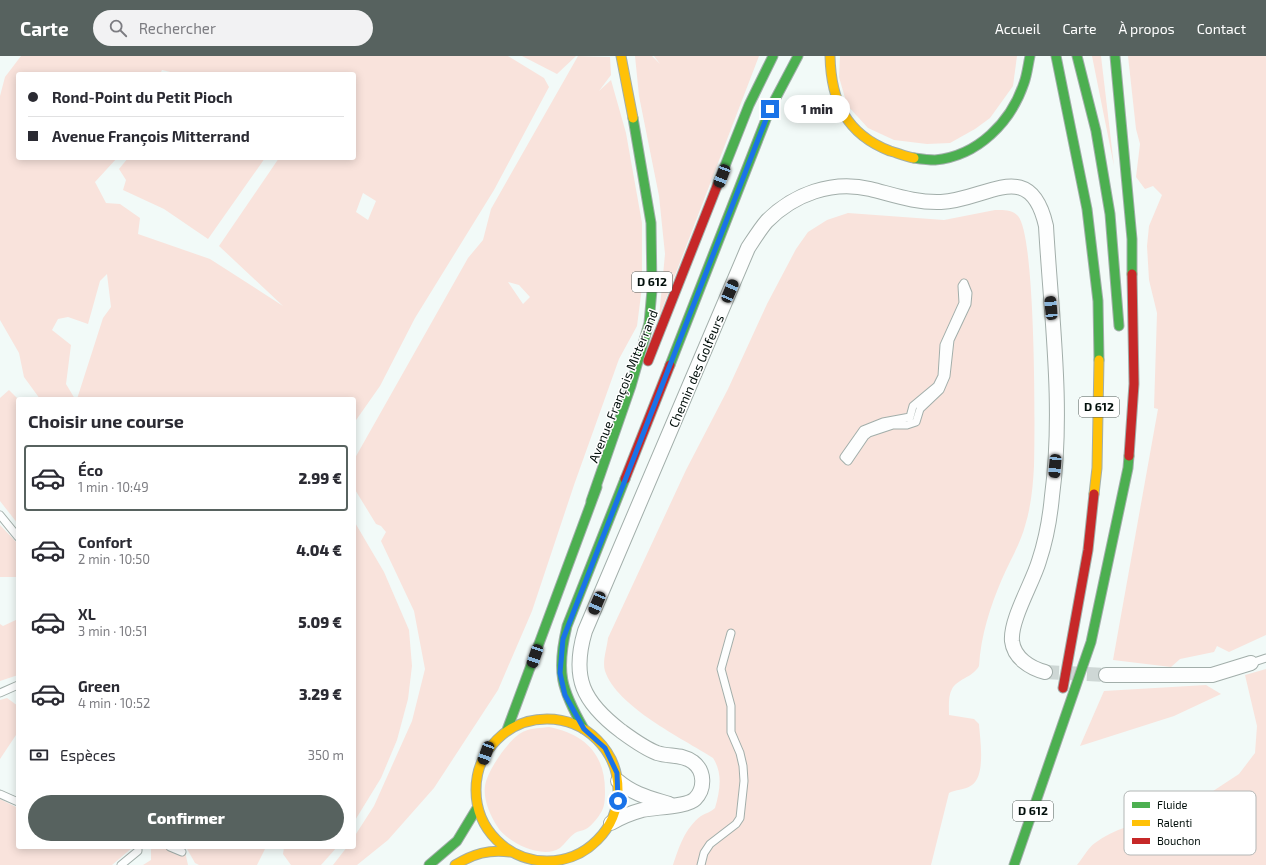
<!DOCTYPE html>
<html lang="fr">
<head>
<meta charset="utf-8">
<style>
  :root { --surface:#fff; --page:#f2f2f3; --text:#2b2b33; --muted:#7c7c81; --line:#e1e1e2; --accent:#57625f }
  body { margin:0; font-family:"Exo 2",sans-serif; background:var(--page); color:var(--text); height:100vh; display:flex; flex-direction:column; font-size:15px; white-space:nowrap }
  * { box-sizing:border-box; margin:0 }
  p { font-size:13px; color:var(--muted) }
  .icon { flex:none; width:22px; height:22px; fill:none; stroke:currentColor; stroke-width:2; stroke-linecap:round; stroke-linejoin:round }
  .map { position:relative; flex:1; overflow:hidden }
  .details { position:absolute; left:16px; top:341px; width:340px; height:452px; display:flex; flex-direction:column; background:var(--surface); border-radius:4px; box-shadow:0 2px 10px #0003 }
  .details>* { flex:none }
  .banner { position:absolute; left:16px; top:16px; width:340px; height:88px; border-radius:4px; box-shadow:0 2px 10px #0003; display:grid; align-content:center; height:88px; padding:0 12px; background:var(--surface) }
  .end { position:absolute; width:18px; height:18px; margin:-9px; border:5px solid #1a73e8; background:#fff; box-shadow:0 0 0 2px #fff }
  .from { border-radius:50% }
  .bubble { position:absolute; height:28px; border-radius:14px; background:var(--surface); box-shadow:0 2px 10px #0003; font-size:13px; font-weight:800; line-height:28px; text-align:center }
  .car { position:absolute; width:12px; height:24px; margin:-12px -6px; border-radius:5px; box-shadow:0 0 3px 1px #0007; background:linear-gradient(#222 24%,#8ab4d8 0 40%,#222 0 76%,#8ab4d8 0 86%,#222 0) }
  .banner b { display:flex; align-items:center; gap:14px; height:38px; font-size:15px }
  .banner b+b { border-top:1px solid var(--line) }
  .banner i { width:10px; height:10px; background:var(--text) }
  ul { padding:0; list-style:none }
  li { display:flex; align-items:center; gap:12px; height:66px; margin:0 8px 6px; padding:0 4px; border:2px solid transparent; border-radius:4px }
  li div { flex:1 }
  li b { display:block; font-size:15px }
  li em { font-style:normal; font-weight:800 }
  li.current { border-color:var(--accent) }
  li>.icon { width:36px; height:36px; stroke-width:1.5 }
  h2 { padding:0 12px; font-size:18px; line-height:48px }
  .pay { display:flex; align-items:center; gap:10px; height:44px; padding:0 12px; font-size:15px }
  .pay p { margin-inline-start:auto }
  .button { display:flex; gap:8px; margin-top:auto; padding:8px 12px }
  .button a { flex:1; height:46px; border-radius:24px; background:var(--accent); color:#fff; font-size:16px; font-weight:800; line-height:46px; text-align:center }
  header { display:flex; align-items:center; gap:24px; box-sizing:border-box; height:56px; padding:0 20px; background:var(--accent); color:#fff }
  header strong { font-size:19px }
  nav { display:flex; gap:22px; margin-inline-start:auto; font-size:14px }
  .search { width:280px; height:36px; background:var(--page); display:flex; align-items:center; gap:10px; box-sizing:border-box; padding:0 14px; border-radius:22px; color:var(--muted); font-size:15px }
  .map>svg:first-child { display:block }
  .green { fill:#f9e3dc; fill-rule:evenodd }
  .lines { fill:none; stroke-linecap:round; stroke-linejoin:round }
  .street-tunnel { stroke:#ced7d5; stroke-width:14; stroke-dasharray:14 7; stroke-linecap:butt }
  .lane-casing { stroke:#a2aeaa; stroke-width:9 }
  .street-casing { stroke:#a2aeaa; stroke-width:16 }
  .fast-casing { stroke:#a2aeaa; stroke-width:11 }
  .slow-casing { stroke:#a2aeaa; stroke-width:11 }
  .jam-casing { stroke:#a2aeaa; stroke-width:11 }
  .lane { stroke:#fdfefe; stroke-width:7 }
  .street { stroke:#fdfefe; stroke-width:14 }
  .fast { stroke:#4caf50; stroke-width:9 }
  .slow { stroke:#ffc107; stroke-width:9 }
  .jam { stroke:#c62828; stroke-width:9 }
  .route { stroke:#1a73e8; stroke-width:5 }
  .labels { text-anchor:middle; stroke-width:3; stroke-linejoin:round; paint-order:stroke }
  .shield { fill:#fff; stroke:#4f5855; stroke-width:1 }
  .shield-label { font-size:12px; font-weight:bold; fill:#03100c }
  .street-label { font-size:13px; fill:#03100c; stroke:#fff }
  .key { fill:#fff; stroke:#b3b7b6; stroke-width:1 }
  .key-label { font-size:11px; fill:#03100c }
</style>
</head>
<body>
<header>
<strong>Carte</strong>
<div class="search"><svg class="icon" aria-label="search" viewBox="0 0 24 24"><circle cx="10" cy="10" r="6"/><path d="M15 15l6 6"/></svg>Rechercher</div>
<nav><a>Accueil</a><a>Carte</a><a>À propos</a><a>Contact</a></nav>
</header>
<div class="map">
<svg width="1266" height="809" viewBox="0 0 1266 809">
  <rect width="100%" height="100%" fill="#f2faf8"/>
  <g class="green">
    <path d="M21 0H508L544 22 549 31 494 134 415 262 380 330 354 367V343H77L103 262 111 251 107 218 100 225 88 268 68 261 58 263 52 274 71 289 66 328 75 343H40L24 321 19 297 0 264V40L5 21ZM162 14 179 18H354V102H279L219 190 283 250 210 203 138 178 140 162 120 148 106 147 95 126 117 102H18V18H160ZM363 137 376 145 368 164 356 156Z"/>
    <polygon points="522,0 576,0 557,18"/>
    <path d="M578 0 610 1 611 19 599 35 611 24 626 77 642 167V231L637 270 619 303 574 429 532 555 498 634 434 732 388 784 357 809H333L347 791H354V781L374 750 412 665 425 613 414 555 381 485 386 476 381 470 376 468 354 432 355 402 468 202 483 184 491 153ZM508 226 519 229 530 241 523 248Z"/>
    <polygon points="635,0 652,0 660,8 654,0 759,0 659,261 665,198 659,140 639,40"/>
    <polygon points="840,0 1017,0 1013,30 990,62 975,73 950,87 927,88 894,84 868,72 847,49 839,21"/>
    <polygon points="1092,0 1101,0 1114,110"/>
    <polygon points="1128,0 1266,0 1266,579 1229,596 1217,590 1214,596 1180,603 1171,611 1113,604 1158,353 1154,352 1157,257 1149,224 1147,190 1149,170 1162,139 1153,130 1145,133 1136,121 1140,88 1136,73"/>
    <polygon points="128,102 265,102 208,183 164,153 123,134 126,124 119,113"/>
    <path d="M995 154C1002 154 1012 153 1018 160 1036 180 1035 374 1034 410 1033 430 1031 451 1025 470 1020 488 1010 505 1002 523 990 551 981 579 979 610 972 622 957 623 952 633 948 640 949 651 949 659L974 663 979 668C980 683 986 719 972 729 963 735 956 733 949 737L931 809H673C679 791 685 772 701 760 706 757 711 756 715 752 720 735 723 717 713 702 682 682 617 651 605 615 602 606 607 592 608 582L686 414 728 333 767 248 796 193 808 176 827 164 848 157 944 164Z"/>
    <polygon points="9,334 18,343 18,468 0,445 0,342"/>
    <polygon points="354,465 384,516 409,574 412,610 408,643 397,684 381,722 354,766"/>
    <polygon points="0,469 18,488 18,521 0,521"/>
    <polygon points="18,563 18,619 0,625 0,568 3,570"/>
    <path d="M1266 613V809H1077C1083 802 1088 792 1095 787 1119 769 1151 762 1180 767L1207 739 1239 718 1255 697 1257 670 1245 619Z"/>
    <polygon points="1206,629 1221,638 1174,660 1080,690 1104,635"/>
    <polygon points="7,642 18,650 18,676 0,703 0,644"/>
    <path d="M549 671C584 678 605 697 605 735 605 742 605 752 600 758 598 762 590 771 586 773 582 775 578 775 575 777 569 781 565 788 560 792 542 804 506 786 497 770 490 759 483 743 485 730 487 715 510 680 525 675 532 672 541 672 549 671Z"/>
    <polygon points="0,743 18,752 18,791 133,791 112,809 0,809"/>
    <polygon points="151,791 184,791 188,809 143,809 151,804"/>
    <polygon points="186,791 266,791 257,809 199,809 195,807"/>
    <polygon points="284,791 337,791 321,809 291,809 283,798"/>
  </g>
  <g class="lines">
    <polyline class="street-tunnel" points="1045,616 1106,619"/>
    <g class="lane-casing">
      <g id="lane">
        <polygon points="964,227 968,237 967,248 950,284 946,320 940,334 920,353 916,366 907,369 893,369 869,377 865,380 848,405 844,401 863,374 883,366 910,361 913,350 937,330 942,320 944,289 963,247 962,230"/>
        <polyline points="0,459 18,481"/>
        <polyline points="1251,607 1266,602"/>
        <polyline points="0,637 18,629"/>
        <polyline points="0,738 18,746"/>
        <polyline points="170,791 182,796"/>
        <polyline points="121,809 138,795 138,791"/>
        <polyline points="701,809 704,797 710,788 736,768 740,762 744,725 743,710 740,697 731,676 731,650 721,613 731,577"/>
      </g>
    </g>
    <g class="street-casing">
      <g id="street">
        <polyline points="1106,619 1212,619 1251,607"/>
        <path d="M618 725C633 738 650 742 669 748"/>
        <path d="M611 767C621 761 631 757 642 754 655 751 687 751 695 743 705 733 705 715 693 706 683 698 669 701 657 697 644 692 632 683 621 675 583 646 571 622 585 575L748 192C754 183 760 173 767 165 794 138 832 124 870 133 894 139 916 147 941 146 987 144 1030 100 1046 170 1051 259 1064 351 1052 440 1050 462 1046 484 1039 505 1033 526 1010 564 1012 585 1014 602 1030 612 1045 616"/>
      </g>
    </g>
    <g class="fast-casing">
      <g id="fast">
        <polyline points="1056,0 1087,153 1098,245 1099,304"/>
        <polyline points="1077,0 1096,75 1110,158 1119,270"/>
        <polyline points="1115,0 1132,183 1132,218"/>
        <path d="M914 102C921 103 929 104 935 104 978 100 1011 66 1024 27 1027 19 1028 9 1030 0"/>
        <polyline points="719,125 749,49 773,0"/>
        <polyline points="670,309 770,53 798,0"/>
        <polyline points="591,445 631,330 649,267 652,234 651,167 633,62"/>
        <path d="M584 673C561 633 556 616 567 570L625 423"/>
        <polyline points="507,674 597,431"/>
        <polyline points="429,809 457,785 477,752"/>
        <polyline points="1014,809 1091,586 1128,412 1129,400"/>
      </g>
    </g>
    <g class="slow-casing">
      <g id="slow">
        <polyline points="621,0 633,62"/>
        <path d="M830 0C831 45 846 78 890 95 898 97 906 101 914 102"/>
        <polyline points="1094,438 1097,412 1099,304"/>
        <circle cx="547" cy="734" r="71"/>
        <path d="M455 809C473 798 489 793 510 796"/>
      </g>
    </g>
    <g class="jam-casing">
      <g id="jam">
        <polyline points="648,305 719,125"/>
        <polyline points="1129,400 1134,328 1132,218"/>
        <polyline points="625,423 670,309"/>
        <polyline points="1063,632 1088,494 1094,438"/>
      </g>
    </g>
    <use href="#lane" class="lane"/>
    <use href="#street" class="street"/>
    <use href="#fast" class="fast"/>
    <use href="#slow" class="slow"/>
    <use href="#jam" class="jam"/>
  </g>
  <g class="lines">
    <polyline class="route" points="618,745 617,717 605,692 584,673 565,639 560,617 563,583 770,53"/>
  </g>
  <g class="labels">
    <g class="shield">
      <rect x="632" y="216" width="40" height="20" rx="3"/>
      <rect x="1079" y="341" width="40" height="20" rx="3"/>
      <rect x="1013" y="745" width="40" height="20" rx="3"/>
    </g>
    <g class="shield-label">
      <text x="652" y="230">D 612</text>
      <text x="1099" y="355">D 612</text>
      <text x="1033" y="759">D 612</text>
    </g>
    <g class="street-label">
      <text transform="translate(696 315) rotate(-67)" y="5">Chemin des Golfeurs</text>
      <text transform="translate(623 330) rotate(-68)" y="5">Avenue François Mitterrand</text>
    </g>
  </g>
  <rect x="1124" y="735" width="132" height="64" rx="6" class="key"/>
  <rect x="1132" y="746" width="18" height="6" fill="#4caf50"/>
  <rect x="1132" y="764" width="18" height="6" fill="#ffc107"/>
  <rect x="1132" y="782" width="18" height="6" fill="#c62828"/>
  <g class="key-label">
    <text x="1157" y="753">Fluide</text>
    <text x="1157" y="771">Ralenti</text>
    <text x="1157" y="789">Bouchon</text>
  </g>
</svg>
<i class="end from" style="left:618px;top:745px"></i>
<i class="end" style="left:770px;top:53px"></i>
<div class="bubble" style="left:784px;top:39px;width:66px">1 min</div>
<i class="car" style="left:722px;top:120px;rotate:201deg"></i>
<i class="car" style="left:730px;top:235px;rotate:23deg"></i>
<i class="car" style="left:1051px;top:252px;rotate:355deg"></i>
<i class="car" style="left:1055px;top:410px;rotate:185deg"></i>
<i class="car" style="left:597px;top:547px;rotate:203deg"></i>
<i class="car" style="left:535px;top:600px;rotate:199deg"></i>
<i class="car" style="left:486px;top:697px;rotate:200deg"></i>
<div class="banner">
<b><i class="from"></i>Rond-Point du Petit Pioch</b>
<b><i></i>Avenue François Mitterrand</b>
</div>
<section class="details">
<h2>Choisir une course</h2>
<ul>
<li class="current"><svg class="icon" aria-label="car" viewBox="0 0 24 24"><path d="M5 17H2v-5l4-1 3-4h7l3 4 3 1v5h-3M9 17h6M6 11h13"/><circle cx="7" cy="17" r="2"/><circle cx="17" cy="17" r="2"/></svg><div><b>Éco</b><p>1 min · 10:49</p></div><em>2.99 €</em></li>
<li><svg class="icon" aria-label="car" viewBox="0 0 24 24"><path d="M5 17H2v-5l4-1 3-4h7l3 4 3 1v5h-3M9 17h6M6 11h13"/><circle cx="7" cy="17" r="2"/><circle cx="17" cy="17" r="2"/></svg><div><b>Confort</b><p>2 min · 10:50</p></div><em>4.04 €</em></li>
<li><svg class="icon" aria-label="car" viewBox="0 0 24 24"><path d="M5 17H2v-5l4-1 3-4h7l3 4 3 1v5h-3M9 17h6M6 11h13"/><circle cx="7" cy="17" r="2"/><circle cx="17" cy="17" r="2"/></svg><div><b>XL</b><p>3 min · 10:51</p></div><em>5.09 €</em></li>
<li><svg class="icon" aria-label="car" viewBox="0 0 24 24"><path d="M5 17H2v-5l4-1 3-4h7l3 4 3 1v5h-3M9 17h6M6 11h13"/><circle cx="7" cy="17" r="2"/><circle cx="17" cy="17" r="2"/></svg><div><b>Green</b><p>4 min · 10:52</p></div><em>3.29 €</em></li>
</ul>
<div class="pay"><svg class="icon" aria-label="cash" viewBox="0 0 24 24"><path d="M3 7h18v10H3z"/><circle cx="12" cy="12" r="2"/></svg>Espèces<p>350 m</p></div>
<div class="button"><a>Confirmer</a></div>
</section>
</div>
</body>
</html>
